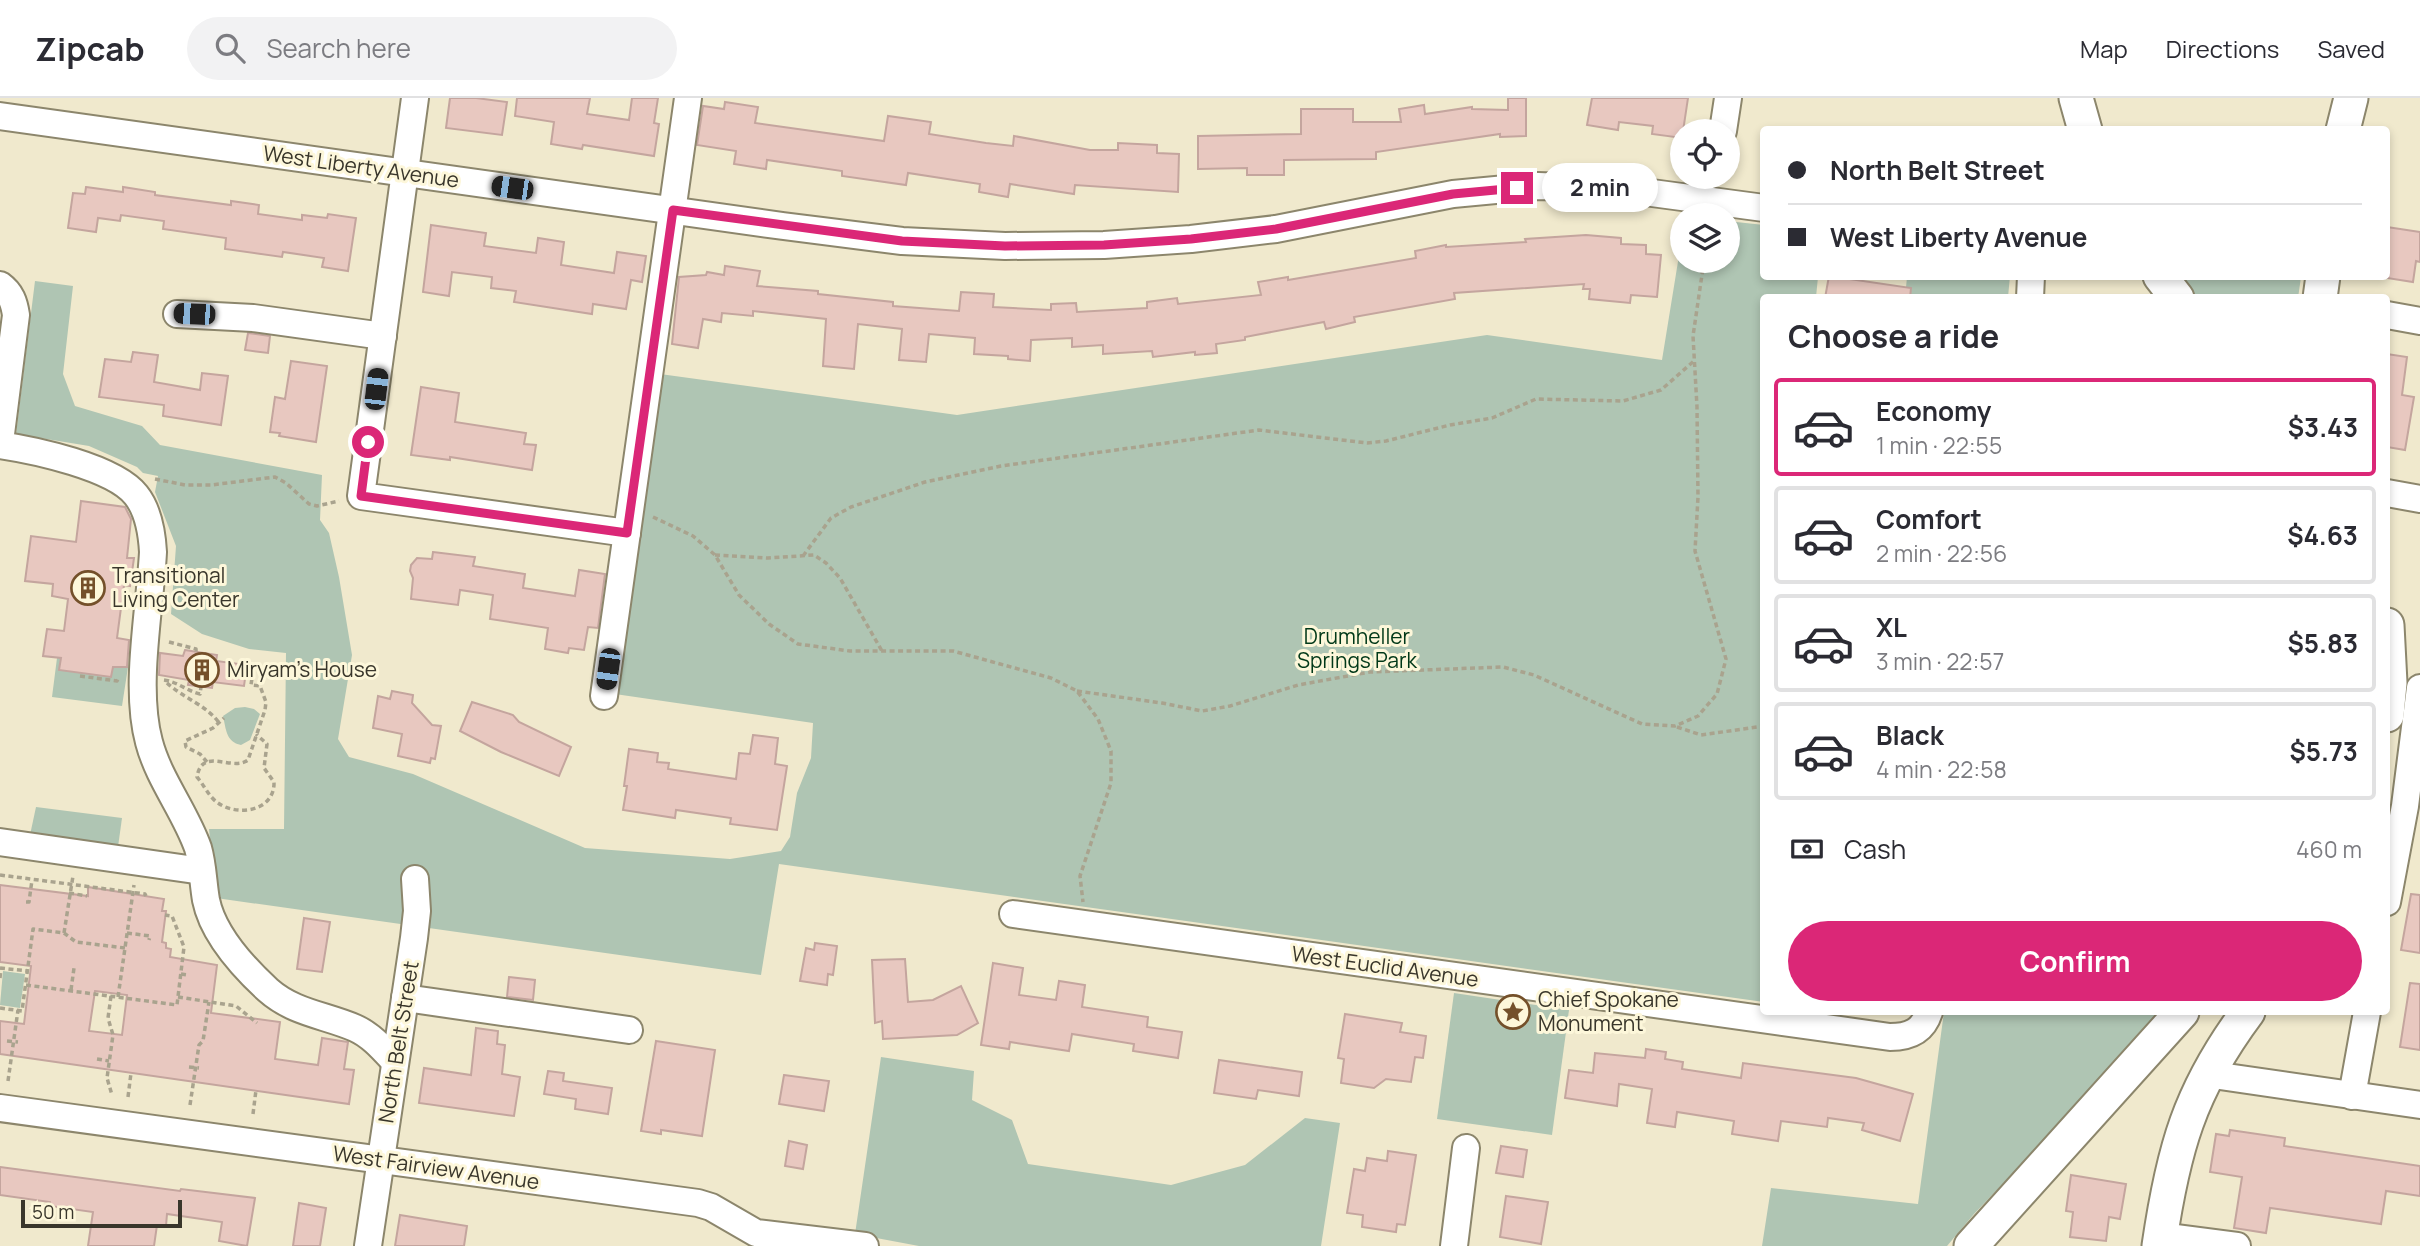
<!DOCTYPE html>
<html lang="en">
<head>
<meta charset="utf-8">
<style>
  :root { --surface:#fff; --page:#f2f2f3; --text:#2b2b33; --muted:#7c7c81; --line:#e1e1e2; --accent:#db2777 }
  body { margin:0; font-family:Manrope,sans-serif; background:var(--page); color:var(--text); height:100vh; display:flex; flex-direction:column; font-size:26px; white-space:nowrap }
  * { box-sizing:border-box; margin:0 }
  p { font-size:23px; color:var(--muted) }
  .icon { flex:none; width:38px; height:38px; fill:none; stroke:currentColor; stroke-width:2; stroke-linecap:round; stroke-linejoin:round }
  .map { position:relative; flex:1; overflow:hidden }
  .side { position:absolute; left:1760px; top:196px; width:630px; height:721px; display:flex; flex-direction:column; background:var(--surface); border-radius:7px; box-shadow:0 4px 10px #0003 }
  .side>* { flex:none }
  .guide { position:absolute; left:1760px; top:28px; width:630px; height:154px; border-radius:7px; box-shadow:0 4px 10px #0003; display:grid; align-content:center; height:154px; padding:0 28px; background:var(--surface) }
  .controls { position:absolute; left:1670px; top:21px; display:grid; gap:14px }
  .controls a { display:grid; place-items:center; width:70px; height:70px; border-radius:50%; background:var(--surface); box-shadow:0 4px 10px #0003; font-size:35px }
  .scale { position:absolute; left:21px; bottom:18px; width:161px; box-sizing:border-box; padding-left:7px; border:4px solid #39362b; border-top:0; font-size:19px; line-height:24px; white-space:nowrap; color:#39362b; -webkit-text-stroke:5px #fdf7da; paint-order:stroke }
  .end { position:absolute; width:32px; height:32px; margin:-16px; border:9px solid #db2777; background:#fff; box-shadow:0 0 0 4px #fff }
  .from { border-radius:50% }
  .bubble { position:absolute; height:49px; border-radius:24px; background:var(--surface); box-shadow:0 4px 10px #0003; font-size:23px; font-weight:700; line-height:49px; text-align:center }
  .car { position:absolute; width:21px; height:42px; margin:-21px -10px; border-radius:9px; box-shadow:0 0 5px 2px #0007; background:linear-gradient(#222 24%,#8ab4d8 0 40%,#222 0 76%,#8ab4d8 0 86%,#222 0) }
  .guide b { display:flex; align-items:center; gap:24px; height:66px; font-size:26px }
  .guide b+b { border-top:2px solid var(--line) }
  .guide i { width:18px; height:18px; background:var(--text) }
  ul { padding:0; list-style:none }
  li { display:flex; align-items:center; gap:21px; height:98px; margin:0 14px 10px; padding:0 14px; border:4px solid var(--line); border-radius:7px }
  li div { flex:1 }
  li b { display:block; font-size:26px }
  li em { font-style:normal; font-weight:700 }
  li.selected { border-color:var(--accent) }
  li>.icon { width:63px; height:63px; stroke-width:1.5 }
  h2 { padding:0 28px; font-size:32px; line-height:84px }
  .pay { display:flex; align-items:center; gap:18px; height:77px; padding:0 28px; font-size:26px }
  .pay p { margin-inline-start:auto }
  .primary-button { display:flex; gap:14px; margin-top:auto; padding:14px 28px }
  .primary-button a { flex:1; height:80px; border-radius:42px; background:var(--accent); color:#fff; font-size:28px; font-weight:700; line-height:80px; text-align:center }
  header { display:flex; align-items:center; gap:42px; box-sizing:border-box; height:98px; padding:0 35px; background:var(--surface); border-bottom:2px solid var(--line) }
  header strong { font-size:33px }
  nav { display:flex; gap:38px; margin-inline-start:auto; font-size:24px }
  .search { width:490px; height:63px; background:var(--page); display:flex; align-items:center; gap:18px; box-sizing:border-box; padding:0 24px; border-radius:38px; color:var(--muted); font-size:26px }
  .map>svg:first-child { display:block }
  .green { fill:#afc5b3 }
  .building { fill:#e8c8c0; stroke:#c4a59e; stroke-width:2; fill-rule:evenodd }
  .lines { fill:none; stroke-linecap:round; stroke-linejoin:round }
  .minor-casing { stroke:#8c866c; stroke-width:30 }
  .major-casing { stroke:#8c866c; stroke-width:37 }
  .path { stroke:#a9a38e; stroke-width:3.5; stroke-dasharray:5 3.5; stroke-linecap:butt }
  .minor { stroke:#fff; stroke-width:26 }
  .major { stroke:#fff; stroke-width:33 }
  .route { stroke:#db2777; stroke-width:9 }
  .labels { text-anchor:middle; stroke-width:6; stroke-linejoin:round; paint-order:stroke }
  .street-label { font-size:21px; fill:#39362b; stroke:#fdf7da }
  .poi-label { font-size:21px; fill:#39362b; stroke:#fdf7da; text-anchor:start }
  .park-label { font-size:21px; fill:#003818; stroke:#fdf7da }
</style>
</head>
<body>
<header>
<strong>Zipcab</strong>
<div class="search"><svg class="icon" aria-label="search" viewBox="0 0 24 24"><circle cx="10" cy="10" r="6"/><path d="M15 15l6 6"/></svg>Search here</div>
<nav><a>Map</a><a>Directions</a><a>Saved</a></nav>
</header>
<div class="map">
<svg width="2420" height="1148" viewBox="0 0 2420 1148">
  <rect width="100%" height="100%" fill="#f0e9cd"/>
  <g class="green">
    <polygon points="1727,123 1764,127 1764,178 1818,179 1816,199 1764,200 1764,904 779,766 761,877 216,800 209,731 284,731 286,555 249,551 202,536 171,516 176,448 155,394 158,378 143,375 137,369 89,348 16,336 35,183 73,188 63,276 75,308 142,328 160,347 322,377 320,422 329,435 339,479 352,557 338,641 349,659 413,676 585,750 730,761 781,753 790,739 797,695 811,660 813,625 615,596 660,276 957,317 1487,237 1662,262 1682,139 1682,163 1727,163"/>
    <polygon points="2010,178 2008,199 1905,200 1907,179"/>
    <polygon points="2176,179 2301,179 2298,200 2192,199"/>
    <polygon points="57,560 61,560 60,572 111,579 113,567 128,569 122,608 52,599"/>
    <path d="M245 609 254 611 260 616 250 642 241 647C226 644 226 631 223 618L235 610Z"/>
    <polygon points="36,709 122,720 118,749 30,737"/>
    <polygon points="3,873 25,876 20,910 0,907"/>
    <polygon points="1454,895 1569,912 1552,1037 1437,1021"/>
    <polygon points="1944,914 2166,914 1974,1116 1947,1148 1762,1148 1771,1090 1918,1106"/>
    <polygon points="881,959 974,973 972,1002 1012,1022 1028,1066 1171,1087 1245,1067 1305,1020 1340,1025 1321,1148 919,1148 855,1136"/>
  </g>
  <g class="building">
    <polygon points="450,0 476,0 507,4 502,37 446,30"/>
    <polygon points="517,0 590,0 587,16 629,22 632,0 658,0 654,25 659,26 654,58 583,47 582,51 551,46 554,24 515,18"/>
    <polygon points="1508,0 1526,0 1526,38 1500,39 1500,36 1376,54 1376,61 1284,62 1284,77 1247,77 1247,70 1198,71 1198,38 1301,36 1301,11 1353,11 1353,24 1401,24 1399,11 1424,7 1425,16 1472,9 1472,11 1508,12"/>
    <polygon points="1592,0 1688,0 1682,40 1652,36 1653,28 1619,24 1618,32 1587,27"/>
    <polygon points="725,4 758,9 755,25 884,43 888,18 931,24 929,36 986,45 1013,48 1014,38 1090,52 1118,52 1118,45 1157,47 1157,55 1179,56 1178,94 1075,87 1074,96 1010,86 1008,99 979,94 980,86 908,75 906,87 842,78 842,73 767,62 766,71 734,66 736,53 697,47 703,8 724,11"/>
    <polygon points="86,89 123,94 123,89 155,94 155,97 231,107 231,103 259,107 258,116 302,122 302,117 327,120 328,116 356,120 348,173 322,169 324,160 283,154 282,159 225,151 226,140 163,131 164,123 121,117 120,123 98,120 96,134 68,130 73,95 85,96"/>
    <polygon points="431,127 486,135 484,148 536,155 538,140 564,144 561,167 614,175 617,154 646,158 642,184 631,182 626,211 593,206 592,216 514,204 516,193 491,190 492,179 452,174 449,198 423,194"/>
    <polygon points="2387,129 2420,134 2420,164 2416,163 2413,184 2387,180"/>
    <polygon points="1586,137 1621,140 1621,146 1646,147 1646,156 1661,157 1657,199 1631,197 1630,205 1589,201 1590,191 1583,191 1584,186 1454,195 1455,201 1354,219 1355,224 1326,231 1324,224 1245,239 1245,242 1216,246 1217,255 1195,257 1195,254 1153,259 1152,253 1103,256 1103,247 1072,249 1072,240 1031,242 1030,263 1008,261 1008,258 974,256 975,240 929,236 926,264 899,262 902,231 858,226 854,271 823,268 826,221 753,213 753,218 722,215 721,224 703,221 698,250 672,246 679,179 706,177 707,174 724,177 725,168 760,173 757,188 818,193 818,196 893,204 893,208 959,213 961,194 994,196 993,209 1051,212 1051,206 1076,205 1077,214 1147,210 1147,204 1177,200 1178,206 1261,197 1258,184 1288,179 1288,182 1416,160 1415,153 1446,147 1446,149 1526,144 1525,141"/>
    <polygon points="1829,178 1911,190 1910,200 1825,200"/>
    <polygon points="248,235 270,238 268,255 245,252"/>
    <polygon points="133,254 158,257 154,284 200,292 202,275 228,278 221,327 163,318 164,307 99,299 105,261 131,264"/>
    <polygon points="2387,256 2407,259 2402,297 2414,299 2405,352 2387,349"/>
    <polygon points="291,263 327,268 316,344 279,338 280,335 270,334 275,299 285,301"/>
    <polygon points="421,289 459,295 455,324 526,335 524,346 536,347 532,372 450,359 450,362 411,357"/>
    <polygon points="81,403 125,409 131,421 127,460 134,460 130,488 124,487 117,540 129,542 127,569 113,569 111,579 59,572 61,560 43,558 47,531 64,533 68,501 52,498 53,486 25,483 31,438 76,444"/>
    <polygon points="433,454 475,459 473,468 525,476 523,490 575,498 579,472 605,476 598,530 588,529 584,552 569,550 568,555 545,551 548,530 490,521 493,497 460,492 458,507 411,501 413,480 410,473 411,467 417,460 432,461"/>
    <polygon points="185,552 217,557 216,563 247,567 244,588 213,584 212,590 188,587 189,582 159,577 160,555 183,558"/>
    <polygon points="392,593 413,597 412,605 432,627 441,628 435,661 431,660 430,665 398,658 402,636 373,630 378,598 390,601"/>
    <polygon points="472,604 513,617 519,624 571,649 559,678 501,654 460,633"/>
    <polygon points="753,637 778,640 775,666 787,668 777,732 730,726 731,720 676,712 675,720 623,712 627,688 624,688 629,651 658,655 657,664 669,665 668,671 736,681 739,655 750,656"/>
    <path d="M0 787 88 798V789L164 801 162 813H166L162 844 166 845V850L171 851 170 859 217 867 211 915 280 924 275 961 318 967 322 940 348 944 344 971 354 972 349 1006 0 956V923L24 926 31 868 0 864ZM95 893 127 897 122 937 89 933Z"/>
    <polygon points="2411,796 2420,797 2420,855 2401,852"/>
    <polygon points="304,820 330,824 322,874 297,871"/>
    <polygon points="815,845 837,848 833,877 828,876 827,887 800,883 806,850 814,852"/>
    <polygon points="905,861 908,904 933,902 961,888 978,925 957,937 883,941 882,923 875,925 872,862"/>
    <polygon points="993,865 1023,870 1019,897 1056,902 1059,883 1085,887 1082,909 1148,919 1147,929 1182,934 1178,960 1133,953 1134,946 1072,936 1069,953 1010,944 1009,951 981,947"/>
    <polygon points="509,879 535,882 533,902 507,899"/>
    <polygon points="2410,885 2420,886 2420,952 2400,949"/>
    <polygon points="1345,916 1402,925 1400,934 1426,938 1423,960 1415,959 1411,984 1386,981 1374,990 1341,985 1344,961 1338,960"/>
    <polygon points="476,930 498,933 497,946 505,947 502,976 520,979 514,1018 419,1005 424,970 471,977"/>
    <polygon points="656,943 715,952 702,1038 661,1032 661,1036 641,1033"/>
    <polygon points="1646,951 1666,954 1665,961 1683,964 1682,971 1741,980 1743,965 1856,980 1913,996 1900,1043 1862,1032 1864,1025 1828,1020 1827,1029 1781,1023 1778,1043 1732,1036 1734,1023 1677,1014 1675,1029 1647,1025 1652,991 1619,986 1617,1008 1565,1000 1569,972 1593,975 1595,955 1645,960"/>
    <polygon points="1219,962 1302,974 1299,998 1258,992 1256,1001 1214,995"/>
    <polygon points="548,973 564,975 563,983 612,990 608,1016 575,1011 576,1001 544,996"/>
    <polygon points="784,977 829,983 824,1013 779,1006"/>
    <polygon points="2230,1032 2285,1040 2284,1048 2420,1068 2420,1098 2386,1093 2381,1126 2270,1110 2266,1135 2234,1130 2242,1079 2210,1074 2216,1036 2229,1038"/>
    <polygon points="789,1043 807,1047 803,1071 785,1068"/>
    <polygon points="1501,1048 1527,1052 1523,1079 1496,1075"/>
    <polygon points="1388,1053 1416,1057 1405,1127 1397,1126 1396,1134 1362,1129 1363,1117 1347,1115 1354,1071 1365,1073 1367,1060 1387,1063"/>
    <polygon points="0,1069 180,1093 181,1091 255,1100 247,1148 219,1143 222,1124 167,1116 166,1128 157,1127 154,1148 88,1148 93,1114 50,1108 50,1104 0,1097"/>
    <polygon points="2071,1077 2126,1086 2120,1121 2109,1119 2106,1143 2070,1139 2073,1114 2066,1113"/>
    <polygon points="1506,1098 1548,1104 1541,1146 1500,1139"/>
    <polygon points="299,1105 326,1110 320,1148 293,1148"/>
    <polygon points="400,1117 467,1128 464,1148 395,1148"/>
  </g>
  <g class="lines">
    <g class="minor-casing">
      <g id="minor">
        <polyline points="415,0 361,398 627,435"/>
        <polyline points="0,18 783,128 902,143 1005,148 1104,147 1191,141 1276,131 1453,96 1538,88 1622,91 1764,110"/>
        <polyline points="1723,33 1728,0"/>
        <path d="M0 187C11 195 14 204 16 217L0 344"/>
        <polyline points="2030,200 2031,178"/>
        <polyline points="177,216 253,220 383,238"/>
        <polyline points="2387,217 2420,223"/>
        <path d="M0 347C34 352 114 369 136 397 148 412 152 436 153 454 150 512 134 589 149 644 159 682 185 713 198 750 203 767 203 785 206 802 213 837 243 869 268 892 294 915 325 917 355 930 371 937 383 951 395 964"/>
        <polyline points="2387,395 2420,401"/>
        <polyline points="604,598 688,0"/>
        <polyline points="0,744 202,773"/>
        <polyline points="2387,804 2405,708 2420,590"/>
        <path d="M1013 816 1890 939C1910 939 1923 933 1929 914"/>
        <polyline points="405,900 629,932"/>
        <polyline points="2206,976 2420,1007"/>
        <polyline points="2352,998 2367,914"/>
        <polyline points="0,1010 698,1105 711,1109 756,1135 865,1148"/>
        <polyline points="2160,1138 2237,1148"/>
        <polyline points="368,1148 414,840 417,813 415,781"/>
        <polyline points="1454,1148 1466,1050"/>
      </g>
    </g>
    <g class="major-casing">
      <g id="major">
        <polyline points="2076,0 2085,32"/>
        <polyline points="2343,32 2351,0"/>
        <polyline points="2160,178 2177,200"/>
        <polyline points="2320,200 2323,178"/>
        <polyline points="2387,527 2390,585 2387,617"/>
        <polyline points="1971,1148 2182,914"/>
        <path d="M2159 1148C2173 1052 2189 993 2248 914"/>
      </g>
    </g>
    <g class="path">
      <polyline points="155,381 185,387 211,387 275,379 286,385 309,406 317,408 339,403"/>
      <polyline points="653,419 693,438 715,457 739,497 769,526 798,546 850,553 953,553 1051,580 1077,593 1098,621 1111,653 1111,685 1080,778 1083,804"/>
      <polyline points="715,457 768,460 814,457 826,465 840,480 882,553"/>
      <polyline points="803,458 831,420 851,409 925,384 1001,368 1259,332 1367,345 1386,343 1450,327 1492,320 1536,301 1623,303 1661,292 1695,262"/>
      <polyline points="169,544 196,551 196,554"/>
      <polyline points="80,578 117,583 118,581"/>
      <path d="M245 579 252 580 251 587 260 588 266 604 265 612 248 662C232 674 202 648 197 679 204 687 209 699 218 705 238 719 275 713 274 684L264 670 267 646 256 636"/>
      <path d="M164 582C178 584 187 593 200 596L201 589"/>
      <path d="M167 585C182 599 209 609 219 625"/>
      <polyline points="1077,593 1162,605 1202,613 1230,608 1298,587 1370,574 1503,569 1534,577 1642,626 1675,628 1698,618 1717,596 1726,561 1695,453 1698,399 1697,309 1693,238 1704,163"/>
      <polyline points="1677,629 1701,637 1764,628"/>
      <polyline points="207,664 200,656 186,649 185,643 213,630 224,620"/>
      <polyline points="0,777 145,796 146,798"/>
      <polyline points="69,795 87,798"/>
      <polyline points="26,804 29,804 32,782"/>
      <polyline points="64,835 73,778"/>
      <polyline points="127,835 150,838 149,842"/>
      <polyline points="0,870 28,873"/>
      <polyline points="181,876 188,877"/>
      <polyline points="0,880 1,870"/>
      <polyline points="26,887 177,907 184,849 172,818 165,817"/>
      <polyline points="71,892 74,870"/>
      <polyline points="111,898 108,920 113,937 107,980 112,997"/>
      <polyline points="118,899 134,787"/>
      <polyline points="178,899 236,908 257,925"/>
      <polyline points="0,910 22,913 33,831 64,835 76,844 125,850"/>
      <polyline points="7,943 18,944"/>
      <polyline points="97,961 109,963"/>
      <polyline points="189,969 199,970"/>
      <polyline points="8,983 18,912"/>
      <polyline points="128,999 131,975"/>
      <polyline points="190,1007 199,947 203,943 209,904"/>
      <polyline points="253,1016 256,992"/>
    </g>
    <use href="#minor" class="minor"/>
    <use href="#major" class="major"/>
  </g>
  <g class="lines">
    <polyline class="route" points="368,344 361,398 627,435 673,112 902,143 1005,148 1104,147 1191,141 1276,131 1453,96 1517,90"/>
  </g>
  <defs>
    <g id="building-ring" transform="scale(1.75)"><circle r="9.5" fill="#fdf7da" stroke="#74502a" stroke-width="1.5"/><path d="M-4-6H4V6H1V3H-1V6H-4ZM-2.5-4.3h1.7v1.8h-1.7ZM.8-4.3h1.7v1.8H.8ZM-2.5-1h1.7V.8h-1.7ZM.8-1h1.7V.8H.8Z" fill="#74502a"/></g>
    <g id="sight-ring" transform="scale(1.75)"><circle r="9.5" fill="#fdf7da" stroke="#74502a" stroke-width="1.5"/><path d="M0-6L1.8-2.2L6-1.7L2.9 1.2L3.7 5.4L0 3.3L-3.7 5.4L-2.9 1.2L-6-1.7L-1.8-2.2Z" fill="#74502a"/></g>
  </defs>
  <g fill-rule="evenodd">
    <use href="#building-ring" x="88" y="490"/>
    <use href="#building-ring" x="202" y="572"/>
    <use href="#sight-ring" x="1513" y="914"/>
  </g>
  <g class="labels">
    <g class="street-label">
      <text transform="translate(361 69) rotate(8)" y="7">West Liberty Avenue</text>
      <text transform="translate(1385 869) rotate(8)" y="7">West Euclid Avenue</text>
      <text transform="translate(399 944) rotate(-81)" y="7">North Belt Street</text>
      <text transform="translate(436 1070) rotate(8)" y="7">West Fairview Avenue</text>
    </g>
    <g class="poi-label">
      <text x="112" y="485">Transitional<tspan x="112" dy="24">Living Center</tspan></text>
      <text x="227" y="579">Miryam's House</text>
      <text x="1538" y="909">Chief Spokane<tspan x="1538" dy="24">Monument</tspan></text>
    </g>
    <g class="park-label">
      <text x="1357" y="546">Drumheller<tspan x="1357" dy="24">Springs Park</tspan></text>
    </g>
  </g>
</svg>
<div class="controls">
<a><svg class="icon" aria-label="locate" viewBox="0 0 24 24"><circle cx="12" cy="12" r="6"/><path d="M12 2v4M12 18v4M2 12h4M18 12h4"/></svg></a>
<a><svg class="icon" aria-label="layers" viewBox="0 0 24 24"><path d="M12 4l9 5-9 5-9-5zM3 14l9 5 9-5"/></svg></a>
</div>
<div class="scale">50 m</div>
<i class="end from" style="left:368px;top:344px"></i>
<i class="end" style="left:1517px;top:90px"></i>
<div class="bubble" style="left:1542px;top:65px;width:116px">2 min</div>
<i class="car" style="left:512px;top:90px;rotate:278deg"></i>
<i class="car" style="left:194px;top:216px;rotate:272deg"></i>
<i class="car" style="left:376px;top:291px;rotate:7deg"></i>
<i class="car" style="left:608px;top:571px;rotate:188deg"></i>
<div class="guide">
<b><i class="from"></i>North Belt Street</b>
<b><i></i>West Liberty Avenue</b>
</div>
<section class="side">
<h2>Choose a ride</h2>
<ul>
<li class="selected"><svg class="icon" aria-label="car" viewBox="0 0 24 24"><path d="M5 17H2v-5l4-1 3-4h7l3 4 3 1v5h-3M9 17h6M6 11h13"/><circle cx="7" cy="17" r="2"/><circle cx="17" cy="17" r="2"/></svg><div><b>Economy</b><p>1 min · 22:55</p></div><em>$3.43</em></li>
<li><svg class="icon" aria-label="car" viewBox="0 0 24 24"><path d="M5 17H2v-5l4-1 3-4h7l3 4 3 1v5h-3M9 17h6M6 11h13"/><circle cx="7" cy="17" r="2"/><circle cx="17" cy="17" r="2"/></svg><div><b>Comfort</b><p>2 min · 22:56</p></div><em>$4.63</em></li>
<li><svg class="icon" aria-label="car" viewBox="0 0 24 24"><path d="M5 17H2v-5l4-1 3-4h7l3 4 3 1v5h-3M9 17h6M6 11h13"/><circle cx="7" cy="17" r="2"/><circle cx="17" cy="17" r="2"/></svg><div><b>XL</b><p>3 min · 22:57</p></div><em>$5.83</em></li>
<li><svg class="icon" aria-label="car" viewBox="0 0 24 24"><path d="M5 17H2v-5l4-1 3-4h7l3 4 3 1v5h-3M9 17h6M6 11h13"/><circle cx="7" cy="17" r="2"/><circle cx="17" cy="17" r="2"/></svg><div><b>Black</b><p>4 min · 22:58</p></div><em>$5.73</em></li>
</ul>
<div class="pay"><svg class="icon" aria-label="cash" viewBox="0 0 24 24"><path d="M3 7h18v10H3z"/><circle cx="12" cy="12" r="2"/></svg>Cash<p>460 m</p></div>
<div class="primary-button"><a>Confirm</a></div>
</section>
</div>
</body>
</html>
